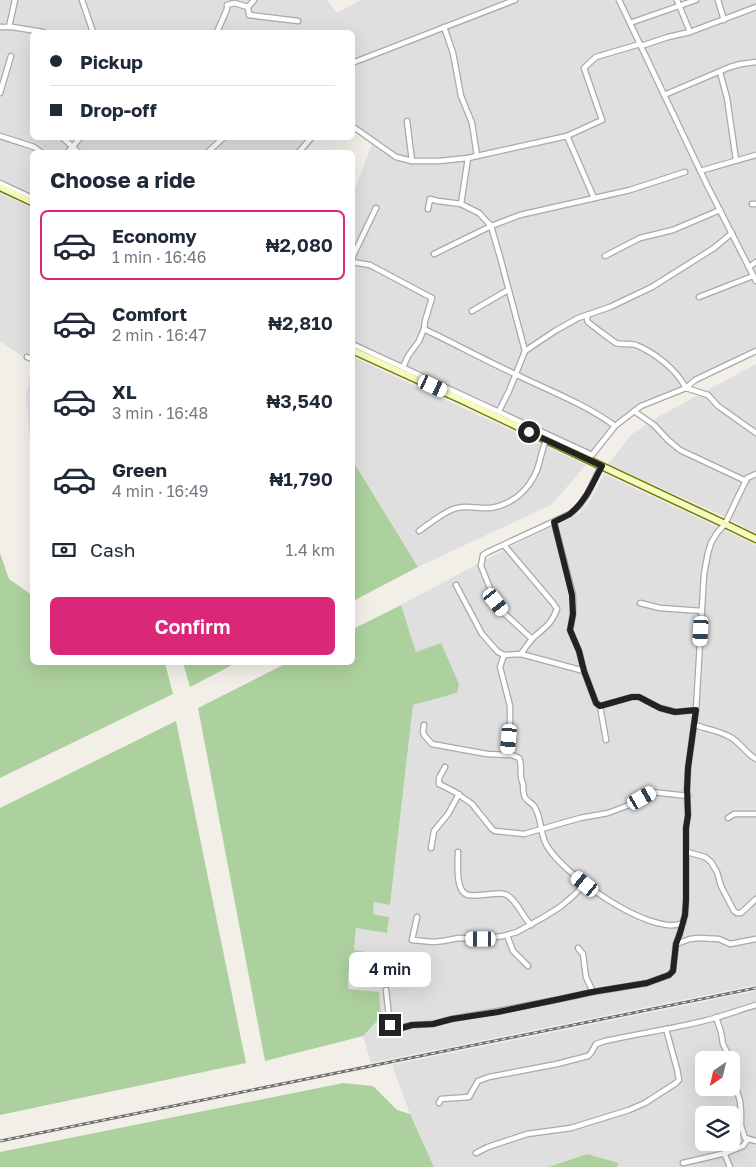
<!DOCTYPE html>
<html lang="en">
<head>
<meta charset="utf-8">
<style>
  :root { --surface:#fff; --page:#f2f2f3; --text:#1f2937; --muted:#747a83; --line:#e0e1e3; --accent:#db2777 }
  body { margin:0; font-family:"Golos Text",sans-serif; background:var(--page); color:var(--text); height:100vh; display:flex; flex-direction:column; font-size:19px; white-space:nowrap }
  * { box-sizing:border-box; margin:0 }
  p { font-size:16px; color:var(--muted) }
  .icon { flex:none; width:28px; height:28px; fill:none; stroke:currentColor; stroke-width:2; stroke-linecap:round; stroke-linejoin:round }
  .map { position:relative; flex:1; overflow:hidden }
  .drawer { position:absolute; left:30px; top:150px; width:325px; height:515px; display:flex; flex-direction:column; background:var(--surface); border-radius:8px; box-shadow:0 5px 20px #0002 }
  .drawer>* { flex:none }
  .top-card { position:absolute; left:30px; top:30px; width:325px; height:110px; border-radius:8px; box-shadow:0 5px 20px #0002; display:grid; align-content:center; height:110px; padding:0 20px; background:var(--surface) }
  .needle { width:32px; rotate:214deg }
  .buttons { position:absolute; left:695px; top:1051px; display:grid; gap:10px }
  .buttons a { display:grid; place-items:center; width:45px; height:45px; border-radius:8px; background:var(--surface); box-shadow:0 5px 20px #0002; font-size:25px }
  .end { position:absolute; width:22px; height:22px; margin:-11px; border:6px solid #222; background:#fff; box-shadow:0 0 0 2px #fff }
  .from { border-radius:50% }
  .bubble { position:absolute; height:35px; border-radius:8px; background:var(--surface); box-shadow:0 5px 20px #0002; font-size:16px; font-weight:600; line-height:35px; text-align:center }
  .car { position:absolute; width:15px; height:30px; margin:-15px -8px; border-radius:6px; box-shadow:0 0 4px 1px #0007; background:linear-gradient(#fff 24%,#345 0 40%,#fff 0 76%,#345 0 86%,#fff 0) }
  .top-card b { display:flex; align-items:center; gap:18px; height:48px; font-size:19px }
  .top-card b+b { border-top:1px solid var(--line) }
  .top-card i { width:12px; height:12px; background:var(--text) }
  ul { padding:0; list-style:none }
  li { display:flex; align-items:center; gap:15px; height:70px; margin:0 10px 8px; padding:0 10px; border:2px solid transparent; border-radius:8px }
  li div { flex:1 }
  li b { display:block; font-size:19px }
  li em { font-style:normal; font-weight:600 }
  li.current { border-color:var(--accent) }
  li>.icon { width:45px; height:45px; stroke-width:1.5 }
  h2 { padding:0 20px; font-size:22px; line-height:60px }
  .pay { display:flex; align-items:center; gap:12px; height:55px; padding:0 20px; font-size:19px }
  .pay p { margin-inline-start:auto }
  .action { display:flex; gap:10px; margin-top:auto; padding:10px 20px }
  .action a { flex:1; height:58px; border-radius:8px; background:var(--accent); color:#fff; font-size:20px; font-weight:600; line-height:58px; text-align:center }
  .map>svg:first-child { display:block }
  .residential { fill:#e0dfdf; fill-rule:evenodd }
  .forest { fill:#add19e }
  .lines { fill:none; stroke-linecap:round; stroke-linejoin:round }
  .street-casing { stroke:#a9a9a9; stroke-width:7 }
  .secondary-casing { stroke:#707d05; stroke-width:9 }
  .street { stroke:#fff; stroke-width:4.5 }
  .secondary { stroke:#f7fabf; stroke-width:6 }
  .rail-casing { stroke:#707070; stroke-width:3 }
  .rail { stroke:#fff; stroke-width:1; stroke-dasharray:4; stroke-linecap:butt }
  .route { stroke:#222; stroke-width:6 }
</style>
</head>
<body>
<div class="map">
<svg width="756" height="1167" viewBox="0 0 756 1167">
  <rect width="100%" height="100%" fill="#f2efe9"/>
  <g class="residential">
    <polygon points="0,0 327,0 337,13 361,0 756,0 756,351 695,380 686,388 641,406 615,426 592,455 353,344 353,194 372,144 353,131 352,32 32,32 32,138 317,138 305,152 32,152 32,198 0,183"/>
    <polygon points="0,193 32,208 32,363 0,341"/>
    <polygon points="353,357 586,465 551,505 418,567 353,459"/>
    <polygon points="756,364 756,533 721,515 608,464 632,434 658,417"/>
    <polygon points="32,369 32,440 30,439 26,397"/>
    <polygon points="604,474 756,545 756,985 371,1063 363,1036 381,1017 348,989 348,972 380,975 354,950 356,928 387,933 389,917 373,914 374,902 390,904 413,705 457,693 416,652 401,605 517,543 571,518 580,512 590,501"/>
    <path d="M756 991V1167H617L619 1163 587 1154 548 1167H434L410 1114 392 1065ZM704 1060H731V1088H704ZM704 1115H731V1142H704Z"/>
  </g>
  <g class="forest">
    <polygon points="352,459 418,567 353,601 352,601"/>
    <polygon points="0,553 9,579 32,595 32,662 165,663 173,694 0,778"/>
    <polygon points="401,605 416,652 441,643 459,684 457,693 413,705 390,905 374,902 373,914 389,917 387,933 356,928 354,950 383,955 381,975 348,972 348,989 379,992 381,1017 363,1036 265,1061 198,708 287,663 352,662 353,629"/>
    <polygon points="183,663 183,662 236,663 190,687"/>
    <polygon points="176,721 246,1063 0,1115 0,808"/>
    <polygon points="343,1083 373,1086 397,1110 410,1114 434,1167 0,1167 0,1152"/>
    <polygon points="587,1154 619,1163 617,1167 548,1167"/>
  </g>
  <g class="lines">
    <g class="street-casing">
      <g id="street">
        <polyline points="82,0 93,32"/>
        <polyline points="619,0 707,185 756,281"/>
        <polyline points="677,0 690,32"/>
        <polyline points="718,0 724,20"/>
        <polyline points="248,7 249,15 298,21"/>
        <polyline points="630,23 696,0"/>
        <polyline points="0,27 12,27 43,32"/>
        <polyline points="9,27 15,0"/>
        <polyline points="444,27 453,53 461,96 472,123 477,156"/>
        <polyline points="217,32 227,9 227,5 234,3 248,7 254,0"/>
        <polyline points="641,46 668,37 690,32 756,7"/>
        <polyline points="352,63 515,0"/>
        <polyline points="720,72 727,98 736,160"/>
        <polyline points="0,93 11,56"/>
        <polyline points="664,95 730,67 741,64 756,62"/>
        <polyline points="407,121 412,161"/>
        <polyline points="352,126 396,157 412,161 439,161 468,158 567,136 602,120 584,68 596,57 640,44"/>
        <polyline points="0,136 34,147 41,152"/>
        <polyline points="567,136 594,198"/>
        <polyline points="63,138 78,152"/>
        <polyline points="68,152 80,138"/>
        <polyline points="208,152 223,138"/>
        <polyline points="299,152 311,138"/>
        <polyline points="700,171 756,155"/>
        <polyline points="0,183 32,198"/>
        <polyline points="461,204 468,158"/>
        <polyline points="752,204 756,204"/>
        <polyline points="428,209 430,199 438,201 461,204 479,213 491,226 500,257 525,351"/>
        <polyline points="434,254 491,226 520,215 630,190 685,172"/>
        <polyline points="605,256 640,238 673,230 720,210"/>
        <polyline points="352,258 376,208"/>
        <polyline points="352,262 370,265 432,298 425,321 424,329 419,341 408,356 403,367"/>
        <polyline points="749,267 756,262"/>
        <polyline points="699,297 753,276"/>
        <polyline points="472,311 508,290"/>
        <path d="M588 315 587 318C587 319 587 321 588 322 590 324 614 342 616 343 622 345 629 343 636 345 655 353 676 369 686 388L708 395 718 406 756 433"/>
        <path d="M424 329C455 344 485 360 517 375 550 391 585 404 615 426"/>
        <polyline points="352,344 592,455 615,426 641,406 686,388 695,380 756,351"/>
        <polyline points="27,357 32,359"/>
        <polyline points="499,411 509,391 525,351 555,331 578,318 610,307 652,287 714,248 732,233"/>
        <polyline points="634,411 654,425 668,440 680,450 746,481"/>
        <polyline points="554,522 573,595 573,614 570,630 579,651 584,671 596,703 600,706 632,697 639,697 660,708 675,712 696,710"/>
        <path d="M419 531C429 524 440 515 451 510 464 504 477 509 490 508 512 505 529 490 537 470 540 461 542 450 546 440"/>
        <path d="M504 545 553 603 557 609C551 625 545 627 534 637 529 642 525 648 521 654"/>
        <polyline points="456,585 482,634 498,652 504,655 521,654 584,671"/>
        <polyline points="640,603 660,608 702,611"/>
        <polyline points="532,639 505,614 496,603 481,566 483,555 488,552 570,514 579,506 587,495 601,466"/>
        <polyline points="504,655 500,667 510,706 510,723 507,755"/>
        <polyline points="600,706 606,740"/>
        <path d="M424 725 423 731 424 735 432 744 487 754 512 755 519 758C522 764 520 769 521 776 521 779 522 781 523 784 523 787 523 791 524 795 525 801 530 801 534 806 541 815 540 831 545 842 558 872 652 938 683 923"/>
        <path d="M694 725C707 729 721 731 732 738 741 744 747 754 756 759"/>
        <polyline points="445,767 439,778 439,784 455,792 472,804 492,829 495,831 524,834 580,818 608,813 632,804 652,792 688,796"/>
        <polyline points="728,818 734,814 756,814"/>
        <polyline points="431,848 434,831 448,814 459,794"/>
        <path d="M458 852C458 863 455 892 468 895 475 896 484 895 491 894 496 894 502 892 507 895 518 902 522 916 531 925"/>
        <polyline points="687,852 705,857 711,862 717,872 721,886 734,911 737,913 741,913 756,899"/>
        <polyline points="417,917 412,940 433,942 443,941 459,938 481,939 503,936 517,932 544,917 560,907 573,896 585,884"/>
        <polyline points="507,935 513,951 528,966"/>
        <polyline points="676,944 690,939 698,938 719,939 730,944 756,939"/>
        <polyline points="578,948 583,954 586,977 593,992"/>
        <polyline points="386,990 390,1025 392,1028 395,1029 412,1025 433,1024 451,1019 498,1011 560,999 593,992 647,983 669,975 673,971 676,944 680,933 685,915 686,900 686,828 688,815 687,790 688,768 696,710 704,574 708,553 711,543 717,533 725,524 747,478 756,474"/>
        <polyline points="716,1017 721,1032 723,1044 728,1054 728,1060"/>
        <polyline points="731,1071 740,1101 741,1112 741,1126 745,1138 756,1141"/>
        <path d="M439 1103 441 1099 469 1097 478 1081 489 1077 557 1064 588 1056 591 1053 596 1044 605 1041C641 1033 679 1028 715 1018 729 1014 742 1009 756 1005"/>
        <polyline points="476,1153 488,1147 527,1134 571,1128 629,1110 645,1103 676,1083 679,1080 677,1069 666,1029"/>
        <polyline points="683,1163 726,1153"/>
        <polyline points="730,1167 725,1155 726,1153 743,1146 748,1139"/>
      </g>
    </g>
    <g class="secondary-casing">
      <g id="secondary">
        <polyline points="0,187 32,202"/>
        <polyline points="352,350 464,401 546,440 725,524 756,539"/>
      </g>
    </g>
    <use href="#street" class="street"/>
    <use href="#secondary" class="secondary"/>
    <g class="rail-casing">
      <polyline id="rail" points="0,1141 756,988"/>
    </g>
    <use href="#rail" class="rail"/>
  </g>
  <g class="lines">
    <path class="route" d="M390 1025 395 1030 412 1025 433 1024 452 1019 498 1012 560 999 592 992 647 983 669 975 673 971 676 944 680 933 685 915 686 900V828L688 815 687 790 688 768 696 710 675 712 660 708 639 697H632L600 706 596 703 584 671 579 651 570 630 573 614 572 595 554 522C559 519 566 517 571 513 586 501 593 482 602 466L529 432"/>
  </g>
</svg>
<div class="buttons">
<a><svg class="needle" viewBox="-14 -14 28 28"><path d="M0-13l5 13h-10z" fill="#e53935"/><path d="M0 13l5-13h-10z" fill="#747a83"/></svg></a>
<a><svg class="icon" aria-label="layers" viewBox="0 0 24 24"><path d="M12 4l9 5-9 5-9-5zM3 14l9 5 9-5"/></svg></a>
</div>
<i class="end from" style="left:529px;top:432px"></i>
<i class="end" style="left:390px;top:1025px"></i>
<div class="bubble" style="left:349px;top:952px;width:82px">4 min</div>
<i class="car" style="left:433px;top:386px;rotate:115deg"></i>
<i class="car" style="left:496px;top:602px;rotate:142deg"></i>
<i class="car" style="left:701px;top:631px;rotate:183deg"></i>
<i class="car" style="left:509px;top:739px;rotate:185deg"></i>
<i class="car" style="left:642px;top:798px;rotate:60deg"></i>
<i class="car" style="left:585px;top:884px;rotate:309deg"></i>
<i class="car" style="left:481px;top:939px;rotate:270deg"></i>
<div class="top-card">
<b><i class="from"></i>Pickup</b>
<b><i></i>Drop-off</b>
</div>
<section class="drawer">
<h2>Choose a ride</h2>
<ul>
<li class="current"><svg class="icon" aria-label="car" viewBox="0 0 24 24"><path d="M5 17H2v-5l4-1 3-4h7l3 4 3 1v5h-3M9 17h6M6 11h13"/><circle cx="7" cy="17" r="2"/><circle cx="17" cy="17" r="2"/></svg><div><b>Economy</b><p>1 min · 16:46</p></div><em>₦2,080</em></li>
<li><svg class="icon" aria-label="car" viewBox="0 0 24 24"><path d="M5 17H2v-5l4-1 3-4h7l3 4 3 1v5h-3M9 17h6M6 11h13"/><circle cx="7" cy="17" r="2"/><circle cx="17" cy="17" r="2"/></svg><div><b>Comfort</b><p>2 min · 16:47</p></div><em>₦2,810</em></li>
<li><svg class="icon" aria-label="car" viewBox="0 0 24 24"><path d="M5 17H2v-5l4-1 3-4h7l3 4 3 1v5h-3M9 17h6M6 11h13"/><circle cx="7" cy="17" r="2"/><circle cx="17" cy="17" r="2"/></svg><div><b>XL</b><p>3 min · 16:48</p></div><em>₦3,540</em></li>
<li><svg class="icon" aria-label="car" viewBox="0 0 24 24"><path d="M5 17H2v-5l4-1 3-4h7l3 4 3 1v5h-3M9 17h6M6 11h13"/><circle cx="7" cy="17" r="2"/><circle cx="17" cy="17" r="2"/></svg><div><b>Green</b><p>4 min · 16:49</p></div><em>₦1,790</em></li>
</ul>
<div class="pay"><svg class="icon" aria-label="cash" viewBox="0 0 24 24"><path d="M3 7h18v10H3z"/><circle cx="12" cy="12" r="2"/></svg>Cash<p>1.4 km</p></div>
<div class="action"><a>Confirm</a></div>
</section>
</div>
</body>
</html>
